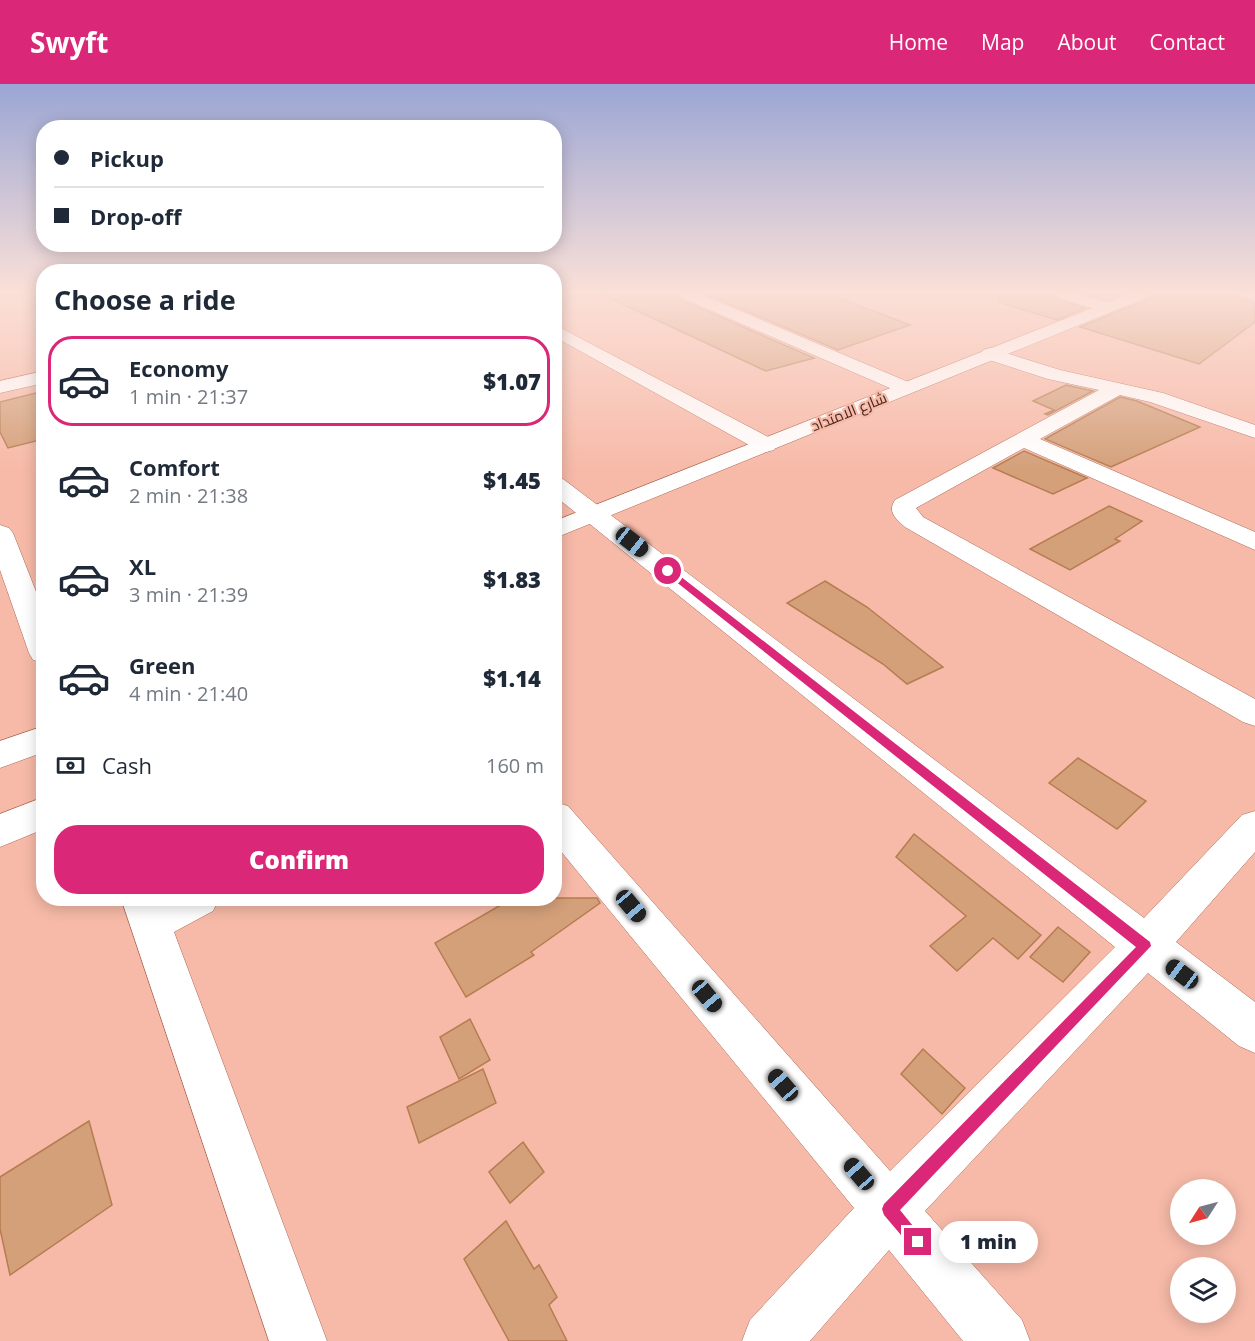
<!DOCTYPE html>
<html lang="en">
<head>
<meta charset="utf-8">
<style>
  :root { --surface:#fff; --page:#f6f6f7; --text:#1f2937; --muted:#747a83; --line:#e0e1e3; --accent:#db2777 }
  body { margin:0; font-family:"Open Sans",Cairo,sans-serif; background:var(--page); color:var(--text); height:100vh; display:flex; flex-direction:column; font-size:22px; white-space:nowrap }
  * { box-sizing:border-box; margin:0 }
  p { font-size:20px; color:var(--muted) }
  .icon { flex:none; width:33px; height:33px; fill:none; stroke:currentColor; stroke-width:2; stroke-linecap:round; stroke-linejoin:round }
  .map { position:relative; flex:1; overflow:hidden }
  .panel { position:absolute; left:36px; top:180px; width:526px; height:642px; display:flex; flex-direction:column; background:var(--surface); border-radius:24px; box-shadow:0 3px 15px #0003 }
  .panel>* { flex:none }
  .hud { position:absolute; left:36px; top:36px; width:526px; height:132px; border-radius:24px; box-shadow:0 3px 15px #0003; display:grid; align-content:center; height:132px; padding:0 18px; background:var(--surface) }
  .needle { width:39px; rotate:234deg }
  .buttons { position:absolute; left:1170px; top:1095px; display:grid; gap:12px }
  .buttons a { display:grid; place-items:center; width:66px; height:66px; border-radius:50%; background:var(--surface); box-shadow:0 3px 15px #0003; font-size:30px }
  .end { position:absolute; width:27px; height:27px; margin:-14px; border:8px solid #db2777; background:#fff; box-shadow:0 0 0 3px #fff }
  .from { border-radius:50% }
  .bubble { position:absolute; height:42px; border-radius:21px; background:var(--surface); box-shadow:0 3px 15px #0003; font-size:20px; font-weight:800; line-height:42px; text-align:center }
  .car { position:absolute; width:18px; height:36px; margin:-18px -9px; border-radius:8px; box-shadow:0 0 4px 2px #0007; background:linear-gradient(#222 24%,#8ab4d8 0 40%,#222 0 76%,#8ab4d8 0 86%,#222 0) }
  .hud b { display:flex; align-items:center; gap:21px; height:57px; font-size:22px }
  .hud b+b { border-top:2px solid var(--line) }
  .hud i { width:15px; height:15px; background:var(--text) }
  ul { padding:0; list-style:none }
  li { display:flex; align-items:center; gap:18px; height:90px; margin:0 12px 9px; padding:0 6px; border:3px solid transparent; border-radius:24px }
  li div { flex:1 }
  li b { display:block; font-size:22px }
  li em { font-style:normal; font-weight:800 }
  li.active { border-color:var(--accent) }
  li>.icon { width:54px; height:54px; stroke-width:1.5 }
  h2 { padding:0 18px; font-size:27px; line-height:72px }
  .pay { display:flex; align-items:center; gap:15px; height:66px; padding:0 18px; font-size:22px }
  .pay p { margin-inline-start:auto }
  .primary-button { display:flex; gap:12px; margin-top:auto; padding:12px 18px }
  .primary-button a { flex:1; height:69px; border-radius:24px; background:var(--accent); color:#fff; font-size:24px; font-weight:800; line-height:69px; text-align:center }
  header { display:flex; align-items:center; gap:36px; box-sizing:border-box; height:84px; padding:0 30px; background:var(--accent); color:#fff }
  header strong { font-size:28px }
  nav { display:flex; gap:33px; margin-inline-start:auto; font-size:21px }
  .map>svg:first-child { display:block }
  .building { fill:#d4a07a; stroke:#b77c50; stroke-width:1.5 }
  .lines { fill:none; stroke-linecap:round; stroke-linejoin:round }
  .street-casing { stroke:#ac6753; stroke-width:1 }
  .secondary-casing { stroke:#ac6753; stroke-width:1 }
  .street { fill:#fff; fill-rule:evenodd }
  .secondary { fill:#fff; fill-rule:evenodd }
  .route { fill:#db2777 }
  .labels { text-anchor:middle; stroke-width:4.5; stroke-linejoin:round; paint-order:stroke }
  .far-street-label { font-size:15px; fill:#462820; stroke:#f7baa8 }
</style>
</head>
<body>
<header>
<strong>Swyft</strong>
<nav><a>Home</a><a>Map</a><a>About</a><a>Contact</a></nav>
</header>
<div class="map">
<svg width="1255" height="1257" viewBox="0 0 1255 1257">
  <rect width="100%" height="100%" fill="#f7baa8"/>
  <g class="building">
    <polygon points="601,210 676,210 679,215 814,274 766,287"/>
    <polygon points="706,210 828,210 910,241 838,266"/>
    <polygon points="999,210 1052,210 1055,215 1085,224 1057,236 998,218"/>
    <polygon points="1152,210 1222,210 1255,219 1255,238 1199,280 1080,243 1149,215"/>
    <polygon points="1066,301 1093,307 1048,331 1045,330 1054,326 1033,317"/>
    <polygon points="44,307 44,355 8,364 0,348 0,318"/>
    <polygon points="1120,313 1137,317 1200,343 1111,383 1045,355"/>
    <polygon points="1024,367 1087,394 1053,410 993,384"/>
    <polygon points="1109,422 1142,437 1115,455 1120,457 1070,486 1030,465"/>
    <polygon points="825,497 867,523 943,583 907,600 883,580 787,519"/>
    <polygon points="1078,674 1146,717 1117,745 1049,699"/>
    <polygon points="914,750 1041,851 1018,875 993,854 957,887 930,862 966,832 896,773"/>
    <polygon points="513,814 597,814 600,819 531,868 534,871 466,913 435,859"/>
    <polygon points="1058,843 1090,868 1063,898 1030,873"/>
    <polygon points="470,935 490,976 459,995 440,953"/>
    <polygon points="923,965 965,1004 942,1030 901,990"/>
    <polygon points="483,985 496,1019 419,1059 407,1023"/>
    <polygon points="89,1037 112,1121 10,1191 0,1145 0,1093"/>
    <polygon points="523,1058 544,1088 510,1119 489,1088"/>
    <polygon points="506,1137 534,1185 539,1181 557,1213 549,1221 567,1257 509,1257 464,1175"/>
  </g>
  <g class="lines">
    <g class="street-casing">
      <g id="street">
        <polygon points="678,210 700,210 913,300 916,304 913,308 899,308 680,213"/>
        <polygon points="1054,210 1079,210 1114,220 1116,224 1108,229 1056,213"/>
        <polygon points="1243,210 1255,210 1255,216 1245,213"/>
        <polygon points="555,241 774,356 777,361 774,366 766,368 758,366 555,253"/>
        <path d="M990 264 1060 286 1163 309 1255 341V354L1150 318 1120 311 1040 355 1255 448V466L1024 364 916 424 923 433 1255 615V642L1243 638 905 443C896 435 887 428 895 416L1099 306 1048 295 983 274 981 270 983 266Z"/>
        <polygon points="44,287 44,299 0,309 0,297"/>
        <polygon points="555,393 563,395 1144,834 1242,731 1255,727 1255,768 1176,858 1255,918 1255,969 1239,962 1148,889 925,1127 1022,1236 1030,1257 963,1257 889,1166 810,1257 742,1257 750,1236 854,1124 555,760 555,718 568,722 890,1087 1115,863 555,412"/>
        <polygon points="0,441 9,444 13,449 44,528 44,579 33,576 29,569 0,486"/>
        <polygon points="44,713 44,745 0,763 0,730"/>
        <polygon points="121,814 219,814 213,827 174,848 327,1257 269,1257"/>
      </g>
    </g>
    <g class="secondary-casing">
      <g id="secondary">
        <polygon points="1128,210 1150,210 1148,213 555,454 555,437"/>
        <polygon points="44,642 44,668 0,684 0,657"/>
      </g>
    </g>
    <use href="#street" class="street"/>
    <use href="#secondary" class="secondary"/>
  </g>
  <linearGradient id="sky" x2="0" y2="1"><stop stop-color="#9aa6d4"/><stop offset="0.54" stop-color="#fbe0d8"/><stop offset="1" stop-color="#fbe0d8" stop-opacity="0"/></linearGradient>
  <rect width="1255" height="386" fill="url(#sky)"/>
  <polygon class="route" points="665,485 671,485 1150,858 1151,862 900,1126 926,1158 923,1164 918,1166 912,1164 884,1131 882,1125 884,1120 1136,863 665,489"/>
  <g class="labels">
    <g class="far-street-label">
      <text transform="translate(849 328) rotate(-22)" y="5">شارع الامتداد</text>
    </g>
  </g>
</svg>
<div class="buttons">
<a><svg class="needle" viewBox="-14 -14 28 28"><path d="M0-13l5 13h-10z" fill="#e53935"/><path d="M0 13l5-13h-10z" fill="#747a83"/></svg></a>
<a><svg class="icon" aria-label="layers" viewBox="0 0 24 24"><path d="M12 4l9 5-9 5-9-5zM3 14l9 5 9-5"/></svg></a>
</div>
<i class="end from" style="left:668px;top:487px"></i>
<i class="end" style="left:918px;top:1158px"></i>
<div class="bubble" style="left:939px;top:1137px;width:99px">1 min</div>
<i class="car" style="left:632px;top:458px;rotate:128deg"></i>
<i class="car" style="left:631px;top:822px;rotate:140deg"></i>
<i class="car" style="left:1182px;top:890px;rotate:307deg"></i>
<i class="car" style="left:707px;top:912px;rotate:140deg"></i>
<i class="car" style="left:783px;top:1001px;rotate:319deg"></i>
<i class="car" style="left:859px;top:1090px;rotate:319deg"></i>
<div class="hud">
<b><i class="from"></i>Pickup</b>
<b><i></i>Drop-off</b>
</div>
<section class="panel">
<h2>Choose a ride</h2>
<ul>
<li class="active"><svg class="icon" aria-label="car" viewBox="0 0 24 24"><path d="M5 17H2v-5l4-1 3-4h7l3 4 3 1v5h-3M9 17h6M6 11h13"/><circle cx="7" cy="17" r="2"/><circle cx="17" cy="17" r="2"/></svg><div><b>Economy</b><p>1 min · 21:37</p></div><em>$1.07</em></li>
<li><svg class="icon" aria-label="car" viewBox="0 0 24 24"><path d="M5 17H2v-5l4-1 3-4h7l3 4 3 1v5h-3M9 17h6M6 11h13"/><circle cx="7" cy="17" r="2"/><circle cx="17" cy="17" r="2"/></svg><div><b>Comfort</b><p>2 min · 21:38</p></div><em>$1.45</em></li>
<li><svg class="icon" aria-label="car" viewBox="0 0 24 24"><path d="M5 17H2v-5l4-1 3-4h7l3 4 3 1v5h-3M9 17h6M6 11h13"/><circle cx="7" cy="17" r="2"/><circle cx="17" cy="17" r="2"/></svg><div><b>XL</b><p>3 min · 21:39</p></div><em>$1.83</em></li>
<li><svg class="icon" aria-label="car" viewBox="0 0 24 24"><path d="M5 17H2v-5l4-1 3-4h7l3 4 3 1v5h-3M9 17h6M6 11h13"/><circle cx="7" cy="17" r="2"/><circle cx="17" cy="17" r="2"/></svg><div><b>Green</b><p>4 min · 21:40</p></div><em>$1.14</em></li>
</ul>
<div class="pay"><svg class="icon" aria-label="cash" viewBox="0 0 24 24"><path d="M3 7h18v10H3z"/><circle cx="12" cy="12" r="2"/></svg>Cash<p>160 m</p></div>
<div class="primary-button"><a>Confirm</a></div>
</section>
</div>
</body>
</html>
